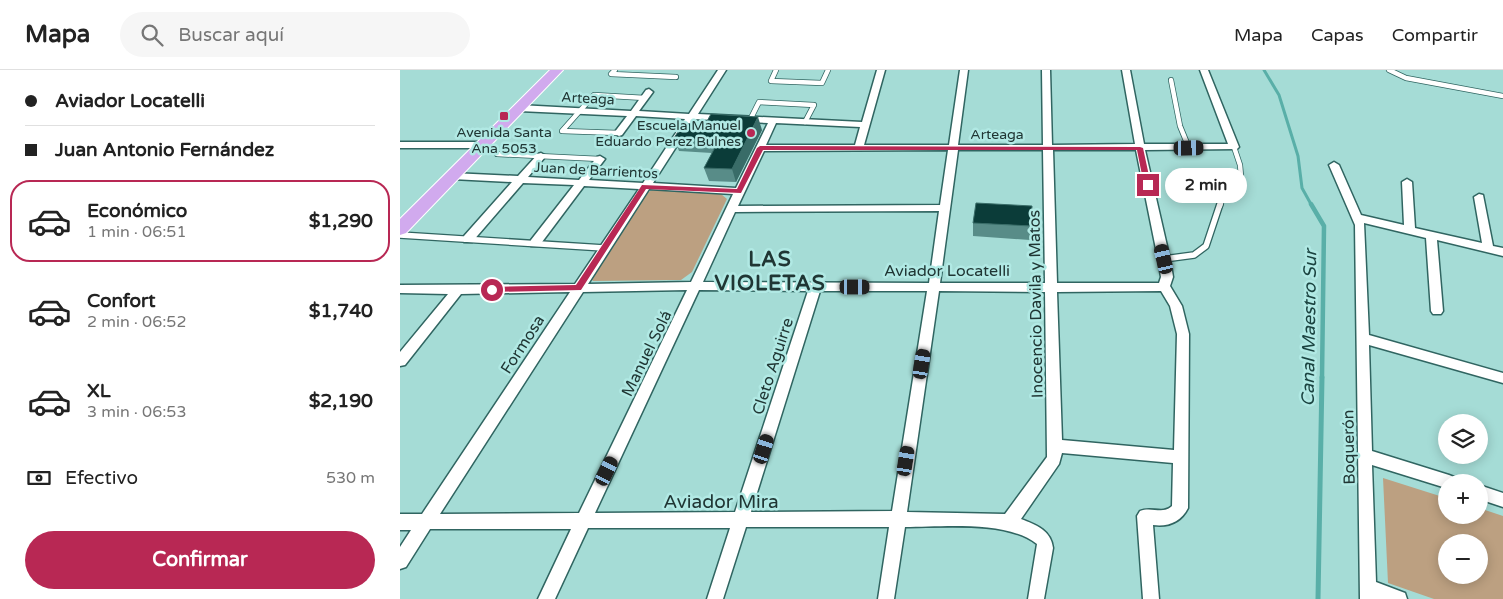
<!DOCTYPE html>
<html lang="es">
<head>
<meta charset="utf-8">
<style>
  :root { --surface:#fff; --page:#f6f6f6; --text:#222; --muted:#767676; --line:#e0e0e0; --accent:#b82854 }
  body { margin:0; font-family:"Varela Round",sans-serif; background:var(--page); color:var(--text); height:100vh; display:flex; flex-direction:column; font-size:19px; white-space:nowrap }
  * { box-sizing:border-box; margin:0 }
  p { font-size:16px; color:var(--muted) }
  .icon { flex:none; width:28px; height:28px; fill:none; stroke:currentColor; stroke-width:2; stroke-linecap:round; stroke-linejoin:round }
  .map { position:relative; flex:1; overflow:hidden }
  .details { display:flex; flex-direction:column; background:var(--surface); width:400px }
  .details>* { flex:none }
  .banner { display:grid; align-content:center; height:110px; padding:0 25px; background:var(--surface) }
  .controls { position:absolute; left:1038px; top:344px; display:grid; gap:10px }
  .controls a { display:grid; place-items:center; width:50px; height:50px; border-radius:50%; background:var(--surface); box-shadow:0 2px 12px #0003; font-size:25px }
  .end { position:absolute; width:22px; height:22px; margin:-11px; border:6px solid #b82854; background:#fff; box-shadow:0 0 0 2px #fff }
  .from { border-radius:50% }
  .bubble { position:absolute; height:35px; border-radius:18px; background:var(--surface); box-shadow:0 2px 12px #0003; font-size:16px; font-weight:800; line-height:35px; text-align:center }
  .car { position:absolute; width:15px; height:30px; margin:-15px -8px; border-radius:6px; box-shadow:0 0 4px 1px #0007; background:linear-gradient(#222 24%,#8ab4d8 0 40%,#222 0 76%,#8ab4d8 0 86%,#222 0) }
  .banner b { display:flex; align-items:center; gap:18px; height:48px; font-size:19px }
  .banner b+b { border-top:1px solid var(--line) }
  .banner i { width:12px; height:12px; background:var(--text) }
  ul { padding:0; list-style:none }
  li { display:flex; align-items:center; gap:15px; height:82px; margin:0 10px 8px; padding:0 15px; border:2px solid transparent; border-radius:20px }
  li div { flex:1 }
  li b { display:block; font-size:19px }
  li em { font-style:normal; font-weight:800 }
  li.on { border-color:var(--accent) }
  li>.icon { width:45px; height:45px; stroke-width:1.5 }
  .pay { display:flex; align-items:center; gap:12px; height:55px; padding:0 25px; font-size:19px }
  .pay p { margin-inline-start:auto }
  .action { display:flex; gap:10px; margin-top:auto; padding:10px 25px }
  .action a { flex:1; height:58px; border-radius:30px; background:var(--accent); color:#fff; font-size:20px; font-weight:800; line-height:58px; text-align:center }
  header { display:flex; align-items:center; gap:30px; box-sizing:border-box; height:70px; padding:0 25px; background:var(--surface); border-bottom:1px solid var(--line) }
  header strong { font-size:24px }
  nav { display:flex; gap:28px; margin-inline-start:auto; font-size:18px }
  .search { width:350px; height:45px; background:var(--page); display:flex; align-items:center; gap:12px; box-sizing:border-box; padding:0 18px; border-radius:28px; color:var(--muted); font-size:19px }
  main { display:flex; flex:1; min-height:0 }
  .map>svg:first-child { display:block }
  .green { fill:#bca081; fill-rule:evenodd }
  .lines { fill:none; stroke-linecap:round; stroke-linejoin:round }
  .stream-far2 { stroke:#59afa8; stroke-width:3 }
  .stream-far1 { stroke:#59afa8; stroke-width:4.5 }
  .stream { stroke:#59afa8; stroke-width:5 }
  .service-far1-casing { stroke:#306561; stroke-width:6 }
  .service-casing { stroke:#306561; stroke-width:8 }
  .minor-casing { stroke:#306561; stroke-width:3 }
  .primary-casing { stroke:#fff; stroke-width:2 }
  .service-far1 { stroke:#fff; stroke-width:4.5 }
  .service { stroke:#fff; stroke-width:5.5 }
  .minor { fill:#fff; fill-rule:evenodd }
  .primary { fill:#d1aaee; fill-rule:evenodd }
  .wall { fill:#588c88 }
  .shaded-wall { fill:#396c68 }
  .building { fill:#0b3c39; stroke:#396c68 }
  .route { fill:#b82854 }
  .poi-dot { fill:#b82854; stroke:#b1e9e4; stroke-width:2 }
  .labels { text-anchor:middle; stroke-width:5; stroke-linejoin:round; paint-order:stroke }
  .far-street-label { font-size:14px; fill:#203634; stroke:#b1e9e4 }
  .far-poi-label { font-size:14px; fill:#203634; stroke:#b1e9e4; text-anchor:end }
  .street-label { font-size:16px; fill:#203634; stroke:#b1e9e4 }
  .water-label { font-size:18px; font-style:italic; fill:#1b4340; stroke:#b1e9e4 }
  .near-street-label { font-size:19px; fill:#203634; stroke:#b1e9e4 }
  .district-label { font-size:21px; font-weight:bold; letter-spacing:1px; fill:#203634; stroke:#b1e9e4 }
</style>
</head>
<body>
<header>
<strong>Mapa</strong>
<div class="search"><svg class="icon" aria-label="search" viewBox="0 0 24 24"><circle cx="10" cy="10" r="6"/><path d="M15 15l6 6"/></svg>Buscar aquí</div>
<nav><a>Mapa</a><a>Capas</a><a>Compartir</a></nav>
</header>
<main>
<section class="details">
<div class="banner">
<b><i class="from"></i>Aviador Locatelli</b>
<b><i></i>Juan Antonio Fernández</b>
</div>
<ul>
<li class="on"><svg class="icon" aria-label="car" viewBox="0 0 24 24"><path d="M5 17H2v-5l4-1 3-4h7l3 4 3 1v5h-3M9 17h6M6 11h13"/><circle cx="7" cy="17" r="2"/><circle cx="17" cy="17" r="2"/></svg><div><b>Económico</b><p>1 min · 06:51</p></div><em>$1,290</em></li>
<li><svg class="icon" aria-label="car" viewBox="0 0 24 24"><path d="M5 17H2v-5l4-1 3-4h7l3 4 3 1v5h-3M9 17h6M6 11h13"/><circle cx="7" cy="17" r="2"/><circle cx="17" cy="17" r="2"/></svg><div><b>Confort</b><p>2 min · 06:52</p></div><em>$1,740</em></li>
<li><svg class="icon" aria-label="car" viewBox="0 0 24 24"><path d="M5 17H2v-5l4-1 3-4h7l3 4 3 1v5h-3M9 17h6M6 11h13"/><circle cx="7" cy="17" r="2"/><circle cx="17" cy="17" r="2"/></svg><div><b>XL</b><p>3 min · 06:53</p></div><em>$2,190</em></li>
</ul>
<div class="pay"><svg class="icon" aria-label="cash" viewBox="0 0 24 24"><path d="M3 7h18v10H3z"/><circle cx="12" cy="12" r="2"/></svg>Efectivo<p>530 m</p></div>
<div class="action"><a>Confirmar</a></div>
</section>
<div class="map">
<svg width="1103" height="529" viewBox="0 0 1103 529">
  <rect width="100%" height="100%" fill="#a5dcd6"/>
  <g class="green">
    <polygon points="253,120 321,124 327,129 292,202 281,210 193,211 189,205 243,124"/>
    <path d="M983 408 1046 428V445H1079V438L1103 446V529H1034L988 513ZM1046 472H1079V505H1046Z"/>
  </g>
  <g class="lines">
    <polyline class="stream-far2" points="864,0 879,25 898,86 902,118 912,136"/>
    <polyline class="stream-far1" points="911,134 924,156 922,308"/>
    <polyline class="stream" points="918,529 922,307"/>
    <g class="service-far1-casing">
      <g id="service-far1">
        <polyline points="215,0 211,4 276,7"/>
        <polyline points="376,0 371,11 422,13 428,0"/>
        <polyline points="989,0 1006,8 1103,26"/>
        <polyline points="771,10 780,56 789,78"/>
        <polyline points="350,50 359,32 414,35 405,52"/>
        <polyline points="219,63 162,61 194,25 245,28"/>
        <polyline points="97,84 200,89"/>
        <polyline points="820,136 822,130 841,106 840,95 834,77"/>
      </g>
    </g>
    <g class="service-casing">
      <g id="service">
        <polyline points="0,165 204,178"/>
        <polyline points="764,189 794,185 806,176 820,134"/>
      </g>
    </g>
    <g class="minor-casing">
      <g id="minor">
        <path d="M318 0H326L298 44 462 52 477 0H485L464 75H549L560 0H568L558 75H643L642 0H650L652 75 735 74 722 0H730L744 74H828L800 0H808L839 77 837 79 745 80 770 189 773 207 770 216 782 236 789 264 788 438C781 452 768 457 753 455L759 529H743L737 446 740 441C751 436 763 445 772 436L773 393 662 383 659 394 621 449C636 455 651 460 653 478L644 529H628L637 474C607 450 542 457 505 457L494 529H478L489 457H346L323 529H307L330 458H188L155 529H138L171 459H30L6 497 0 499V477L11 460H0V444H22L170 222 61 224 5 295 0 296V282L48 224 0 223V215L175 214 239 119 184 116 139 176H131L130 173 131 170 174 115 123 113 72 172H64L63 169 64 166 112 112 52 109 47 106 52 103 118 106 138 84 141 83 146 86 128 107 179 110 197 87 200 86 205 89 189 110 243 113 285 49 236 46 222 65 219 66 214 63 227 46 119 41 115 38 119 35 231 41 246 20 249 19 253 22 239 41 289 44ZM294 49 368 53 336 118 253 113ZM376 53 460 57 455 75H366ZM548 80 540 135 338 136 364 81ZM558 80H643L645 213H540ZM653 80H736L758 189 761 207 759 213H657ZM249 119 333 124 291 212 188 214ZM539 141 529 213 303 212 335 142ZM287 220 179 443 40 444 183 222ZM299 220 408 221 335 442 195 443ZM420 221H527L492 441 351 442ZM539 221 645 222 647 387 605 444 507 442ZM761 221 770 236 777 264 774 380 662 370 657 222Z"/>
        <polygon points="0,72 82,72 87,75 82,78 0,78"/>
        <polygon points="934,92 939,95 961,145 1004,155 1002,112 1007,109 1012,112 1015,158 1082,173 1074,127 1079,124 1083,125 1093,176 1103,178 1103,186 1037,170 1043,241 1041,244 1033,244 1031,241 1026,168 964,153 969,265 1103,303 1103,313 969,275 972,381 1049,405 1054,407 1056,412 1046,412 1046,418 972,395 976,512 1005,523 1007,529 960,529 955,155 929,95"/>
        <polygon points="1079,415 1103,423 1103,437 1079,429"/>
      </g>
    </g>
    <g class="primary-casing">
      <polygon id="primary" points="150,0 163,0 6,163 0,165 0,149"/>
    </g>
    <use href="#service-far1" class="service-far1"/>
    <use href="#service" class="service"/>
    <use href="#minor" class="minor"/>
    <use href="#primary" class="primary"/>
  </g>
  <g class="wall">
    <polygon points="362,60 336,112 309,111 304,98 312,83 279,81 274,68"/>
    <polygon points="573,153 631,156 630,170 573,166"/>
  </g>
  <polygon class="shaded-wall" points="358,47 362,60 336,112 332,99"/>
  <g class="building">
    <polygon points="311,44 358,47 332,99 304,98 319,70 274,68 283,54 306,53"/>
    <polygon points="576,133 632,136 631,156 573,153"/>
  </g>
  <polygon class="route" points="360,76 740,77 743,78 751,115 748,117 744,115 737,80 363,80 341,123 246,119 181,220 92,222 89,220 92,217 176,215 242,115 337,119 357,78"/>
  <g class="poi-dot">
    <rect x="99" y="41" width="10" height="10" rx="2.5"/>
    <circle cx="351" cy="63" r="5"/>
  </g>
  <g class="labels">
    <g class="far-street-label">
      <text transform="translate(188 28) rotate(3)" y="5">Arteaga</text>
      <text x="597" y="69">Arteaga</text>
      <text transform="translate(196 100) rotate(3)" y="5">Juan de Barrientos</text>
    </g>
    <g class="far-poi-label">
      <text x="341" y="60">Escuela Manuel<tspan x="341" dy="16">Eduardo Perez Bulnes</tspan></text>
      <text x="104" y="67" text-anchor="middle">Avenida Santa<tspan x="104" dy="16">Ana 5053</tspan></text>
    </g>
    <g class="street-label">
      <text x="547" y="206">Aviador Locatelli</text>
      <text transform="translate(635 234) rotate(-91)" y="6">Inocencio Davila y Matos</text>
      <text transform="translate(122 274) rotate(-57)" y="6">Formosa</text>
      <text transform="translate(246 283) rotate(-64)" y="6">Manuel Solá</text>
      <text transform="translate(372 296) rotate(-72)" y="6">Cleto Aguirre</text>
      <text transform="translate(948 377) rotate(-91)" y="6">Boquerón</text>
    </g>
    <g class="water-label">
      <text transform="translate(909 258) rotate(-89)" y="6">Canal Maestro Sur</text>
    </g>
    <g class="near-street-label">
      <text x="321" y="438">Aviador Mira</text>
    </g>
    <g class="district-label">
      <text x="370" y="196">LAS<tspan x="370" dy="24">VIOLETAS</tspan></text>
    </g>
  </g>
</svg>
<div class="controls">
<a><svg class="icon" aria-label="layers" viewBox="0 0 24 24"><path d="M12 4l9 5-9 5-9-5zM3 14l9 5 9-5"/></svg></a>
<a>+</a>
<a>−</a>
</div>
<i class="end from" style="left:92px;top:220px"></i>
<i class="end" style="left:748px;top:115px"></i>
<div class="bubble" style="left:765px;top:98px;width:82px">2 min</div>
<i class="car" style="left:789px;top:78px;rotate:89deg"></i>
<i class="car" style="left:764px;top:189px;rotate:347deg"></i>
<i class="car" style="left:455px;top:217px;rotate:90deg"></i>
<i class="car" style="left:522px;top:294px;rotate:9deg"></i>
<i class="car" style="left:364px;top:379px;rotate:18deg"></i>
<i class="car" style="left:506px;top:391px;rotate:9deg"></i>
<i class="car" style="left:207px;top:401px;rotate:26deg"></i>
</div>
</main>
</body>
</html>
